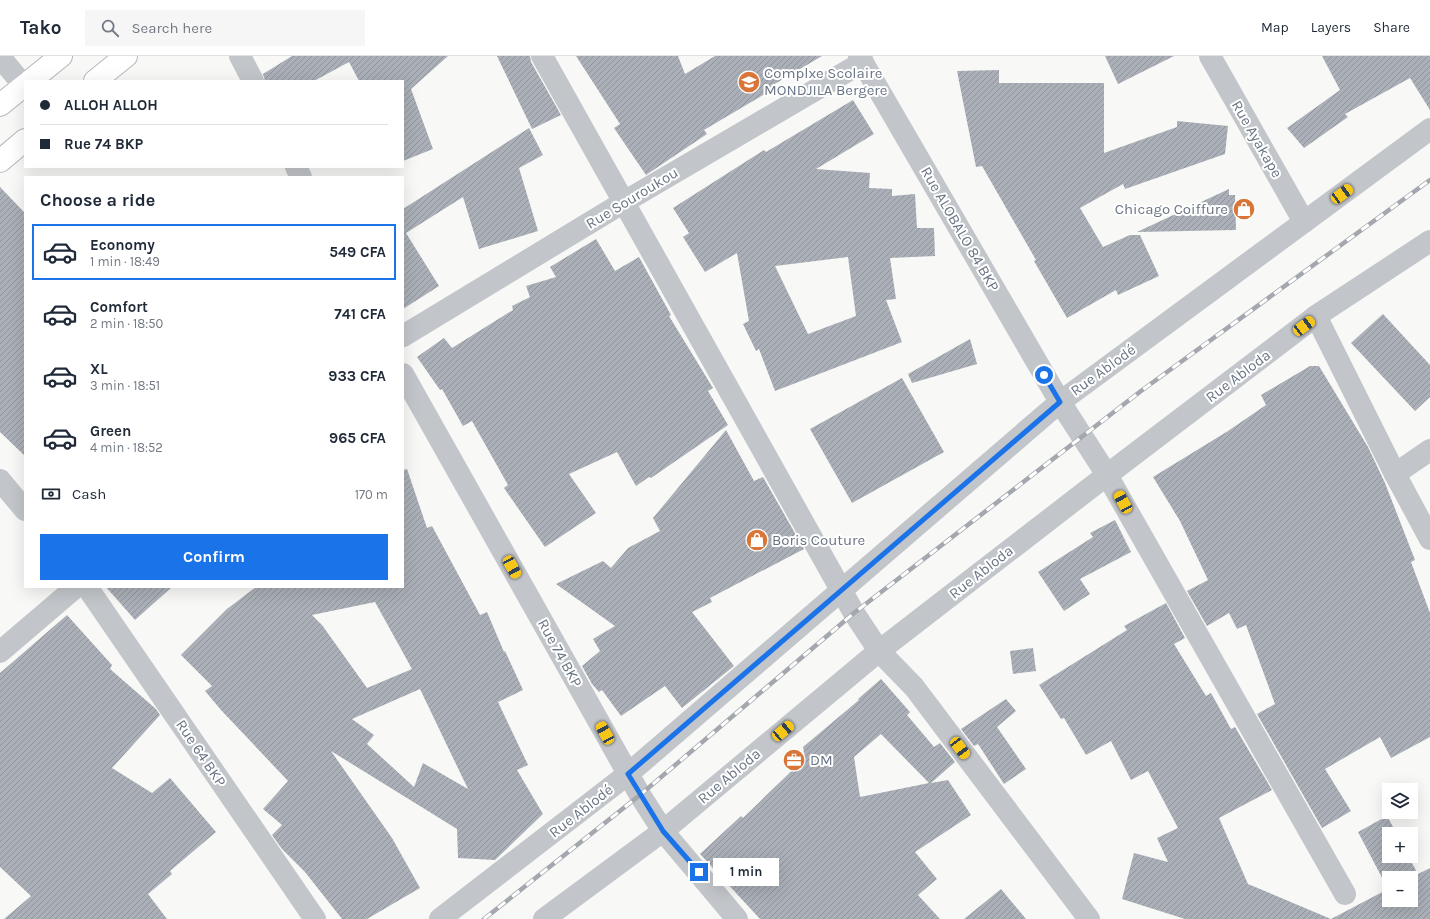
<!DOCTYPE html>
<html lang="en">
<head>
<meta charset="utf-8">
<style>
  :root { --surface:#fff; --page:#f6f6f7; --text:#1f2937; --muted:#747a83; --line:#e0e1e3; --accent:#1a73e8 }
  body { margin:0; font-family:Karla,sans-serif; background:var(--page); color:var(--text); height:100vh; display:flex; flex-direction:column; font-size:15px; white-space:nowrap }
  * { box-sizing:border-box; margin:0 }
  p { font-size:13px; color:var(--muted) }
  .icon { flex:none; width:22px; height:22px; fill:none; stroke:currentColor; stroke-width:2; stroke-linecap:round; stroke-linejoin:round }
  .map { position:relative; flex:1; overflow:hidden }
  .panel { position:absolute; left:24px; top:120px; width:380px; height:412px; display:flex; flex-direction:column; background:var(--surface); border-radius:0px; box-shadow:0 4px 16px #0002 }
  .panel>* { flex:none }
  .hud { position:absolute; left:24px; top:24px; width:380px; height:88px; border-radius:0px; box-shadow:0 4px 16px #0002; display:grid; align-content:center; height:88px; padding:0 16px; background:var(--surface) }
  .controls { position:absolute; left:1382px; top:727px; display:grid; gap:8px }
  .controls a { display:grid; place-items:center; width:36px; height:36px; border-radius:0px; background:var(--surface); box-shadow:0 4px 16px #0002; font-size:20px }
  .end { position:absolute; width:18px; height:18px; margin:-9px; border:5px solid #1a73e8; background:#fff; box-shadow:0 0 0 2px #fff }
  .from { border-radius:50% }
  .bubble { position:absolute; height:28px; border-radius:0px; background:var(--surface); box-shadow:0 4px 16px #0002; font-size:13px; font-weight:700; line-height:28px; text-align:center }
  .car { position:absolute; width:12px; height:24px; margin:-12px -6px; border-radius:5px; box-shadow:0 0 3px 1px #0007; background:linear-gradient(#f5c518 24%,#345 0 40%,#f5c518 0 76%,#345 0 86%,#f5c518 0) }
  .hud b { display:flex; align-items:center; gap:14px; height:38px; font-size:15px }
  .hud b+b { border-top:1px solid var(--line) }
  .hud i { width:10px; height:10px; background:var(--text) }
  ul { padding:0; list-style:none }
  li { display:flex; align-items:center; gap:12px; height:56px; margin:0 8px 6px; padding:0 8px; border:2px solid transparent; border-radius:0px }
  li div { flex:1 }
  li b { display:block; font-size:15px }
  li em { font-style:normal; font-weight:700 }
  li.current { border-color:var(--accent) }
  li>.icon { width:36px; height:36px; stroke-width:1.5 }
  h2 { padding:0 16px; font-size:18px; line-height:48px }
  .pay { display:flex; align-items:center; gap:10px; height:44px; padding:0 16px; font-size:15px }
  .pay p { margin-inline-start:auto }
  .button { display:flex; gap:8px; margin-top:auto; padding:8px 16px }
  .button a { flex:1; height:46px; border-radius:0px; background:var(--accent); color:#fff; font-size:16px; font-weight:700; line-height:46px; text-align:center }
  header { display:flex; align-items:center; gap:24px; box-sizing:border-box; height:56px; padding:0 20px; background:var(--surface); border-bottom:1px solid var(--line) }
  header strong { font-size:19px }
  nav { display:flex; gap:22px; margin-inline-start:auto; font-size:14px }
  .search { width:280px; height:36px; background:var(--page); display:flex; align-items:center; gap:10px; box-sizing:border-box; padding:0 14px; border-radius:0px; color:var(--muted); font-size:15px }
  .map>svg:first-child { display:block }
  .building { fill:url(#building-hatch); fill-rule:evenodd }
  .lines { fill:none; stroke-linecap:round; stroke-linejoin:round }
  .major-casing { stroke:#b4b7bc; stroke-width:24 }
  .minor { stroke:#c2c5c9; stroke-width:22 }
  .major { stroke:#fff; stroke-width:22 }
  .rail-casing { stroke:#a4a8ae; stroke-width:4.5 }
  .rail { stroke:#fff; stroke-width:3; stroke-dasharray:9; stroke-linecap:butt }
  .route { stroke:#1a73e8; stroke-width:5 }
  .labels { text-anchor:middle; stroke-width:4; stroke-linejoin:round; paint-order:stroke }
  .poi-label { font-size:15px; fill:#6a7585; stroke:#fff; text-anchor:start }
  .street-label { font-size:15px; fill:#6a7585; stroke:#fff }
</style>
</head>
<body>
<header>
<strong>Tako</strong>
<div class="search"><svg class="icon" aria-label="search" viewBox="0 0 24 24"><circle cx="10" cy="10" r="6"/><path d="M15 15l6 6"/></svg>Search here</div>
<nav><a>Map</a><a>Layers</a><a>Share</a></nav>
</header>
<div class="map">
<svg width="1430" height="863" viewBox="0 0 1430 863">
  <defs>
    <pattern id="building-hatch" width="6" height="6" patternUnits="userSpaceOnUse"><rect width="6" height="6" fill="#abb0b8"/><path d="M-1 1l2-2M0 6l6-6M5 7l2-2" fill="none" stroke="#8f949b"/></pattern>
  </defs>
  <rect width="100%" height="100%" fill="#f8f9f6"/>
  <g class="building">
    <polygon points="292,0 448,0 411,33 433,93 403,105 403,25 359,25 349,6 314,25 265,25 263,18"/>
    <polygon points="497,0 530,0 531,6 561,59 532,73"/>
    <polygon points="576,0 678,0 685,18 715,0 822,0 773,29 775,32 704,74 707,78 646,119 614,72 620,68"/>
    <polygon points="1105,0 1174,0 1118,28"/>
    <polygon points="1322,0 1430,0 1430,54 1410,22 1345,58 1348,61 1304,92 1287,72 1340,34"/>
    <polygon points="999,14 999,27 1104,27 1104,97 1177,71 1177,65 1228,70 1225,98 1125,133 1123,128 1080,152 1103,191 1130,179 1140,179 1159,220 1118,239 1116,234 1067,262 1034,205 1036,204 982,110 976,111 957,15"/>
    <path d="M853 44 874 78 816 113 870 117 869 132 892 133V140L915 138 917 172H934L935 200 890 202 896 243 886 244 902 286 775 335 759 293 756 295 743 268 749 265 737 197 705 216 683 181 689 177 673 152 764 94 766 96ZM848 201 856 260 808 278 775 210Z"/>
    <polygon points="529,72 543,99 519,112 538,175 479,193 463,141 406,177 439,230 403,253 403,153"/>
    <polygon points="0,131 25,157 25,400 0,376"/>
    <polygon points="1229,133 1229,139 1235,139 1236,174 1137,176"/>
    <polygon points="596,183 615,215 639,201 671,259 669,260 713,332 708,335 728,369 651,422 649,421 636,430 617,396 569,418 596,457 545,491 504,432 508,429 472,365 463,370 442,333 440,334 417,301 444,282 452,292 513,254 512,250 530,241 526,230 556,221 550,211"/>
    <polygon points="1383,258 1430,309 1430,341 1415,355 1351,287"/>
    <polygon points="970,283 977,308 912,327 908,318"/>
    <polygon points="1310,310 1319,310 1368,391 1385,427 1415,504 1411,506 1430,557 1430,681 1391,702 1380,681 1325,713 1351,755 1322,772 1257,658 1275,648 1246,569 1237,573 1229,557 1207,570 1187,535 1208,524 1180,465 1153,421 1228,375 1266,349 1261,339"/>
    <polygon points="902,322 944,396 852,447 810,373"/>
    <polygon points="726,374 754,425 763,421 804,493 710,542 712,546 692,556 734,610 682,652 665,630 621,660 602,634 599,636 592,628 582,610 600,595 593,583 615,570 556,528 603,505 611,512 628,492 660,475 653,462"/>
    <path d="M407 413 427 472 432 470 480 559 487 556 504 596 505 595 523 634 498 646 528 709 517 714 543 758 495 804 458 802 457 773 331 695 392 782 420 832 367 863H342L305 816 282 793 272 779 282 769 263 753 288 725 221 654 205 635 212 630 181 599 227 553 256 531H403V414ZM375 546 412 613 367 632 322 569 312 559ZM420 633 442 679 468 733 423 707 414 731 367 688 374 679 352 663Z"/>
    <polygon points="1115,464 1131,496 1080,523 1090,538 1064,555 1038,516 1093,481 1090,477"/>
    <polygon points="106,531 172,531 135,564"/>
    <polygon points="1166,547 1185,582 1174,588 1206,640 1211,637 1231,673 1235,671 1272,734 1219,762 1248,828 1331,863 1185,863 1122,843 1134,797 1168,806 1157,782 1178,772 1148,715 1131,724 1111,685 1086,699 1064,662 1061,663 1039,629 1127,574 1124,570"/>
    <polygon points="67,559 112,609 110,613 156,653 160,659 112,712 152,737 170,722 216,776 170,815 172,818 148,838 167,863 4,863 31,840 0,811 0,617"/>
    <polygon points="1033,592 1036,615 1013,618 1010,595"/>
    <path d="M881 623 910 656 907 659 934 691 940 687 955 706 931 727 948 724 971 759 915 796 937 823 918 839 940 863H760L700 798 741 760 743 762 805 702 803 691 859 644 858 643ZM881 678 929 727 860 741 854 701Z"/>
    <polygon points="1006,643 1016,655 997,671 1026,713 1004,728 978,688 974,690 961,673"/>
    <path d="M1387 760 1397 778H1389V800H1408L1418 818 1430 812V863H1331L1388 833 1358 776ZM1389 822H1411V844H1389Z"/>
    <polygon points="1001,833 1026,863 964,863"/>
  </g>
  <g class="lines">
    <g class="major-casing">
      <g id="major">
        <polyline points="30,25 61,0"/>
        <polyline points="95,25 126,0"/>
        <polyline points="0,49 25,29"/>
        <polyline points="0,105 25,84"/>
      </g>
    </g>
    <g class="minor">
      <polyline points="240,0 253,25"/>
      <polyline points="542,0 854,557 879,595 914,631 1089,863"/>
      <polyline points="859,0 1060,346 1107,419 1345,838"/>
      <polyline points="1210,0 1304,166"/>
      <polyline points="0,1 25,31"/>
      <polyline points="296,111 301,121"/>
      <polyline points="1316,260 1395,418 1430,483"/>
      <polyline points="403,280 624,146 863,6"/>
      <polyline points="403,318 640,739 663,775 737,863"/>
      <polyline points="1395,418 1430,394"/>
      <polyline points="0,424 25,454"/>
      <polyline points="87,531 315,863"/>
      <polyline points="0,596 76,531"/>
      <polyline points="440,863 628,718 1060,346 1430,73"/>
      <polyline points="544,863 663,775 879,595 1107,419 1316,260 1430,185"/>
    </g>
    <use href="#major" class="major"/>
    <g class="rail-casing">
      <polyline id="rail" points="484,863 640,739 854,557 1141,335 1430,124"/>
    </g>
    <use href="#rail" class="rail"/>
  </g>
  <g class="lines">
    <polyline class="route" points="699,816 663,775 628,718 1060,346 1044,319"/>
  </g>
  <defs>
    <g id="school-disc" transform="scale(1.15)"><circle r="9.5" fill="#d87537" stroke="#fff"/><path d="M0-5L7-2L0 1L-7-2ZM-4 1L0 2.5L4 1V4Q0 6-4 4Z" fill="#fff"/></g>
    <g id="shop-disc" transform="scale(1.15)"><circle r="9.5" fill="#d87537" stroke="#fff"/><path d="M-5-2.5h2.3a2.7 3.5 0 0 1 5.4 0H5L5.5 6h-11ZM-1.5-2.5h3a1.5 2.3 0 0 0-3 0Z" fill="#fff"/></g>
    <g id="office-disc" transform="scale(1.15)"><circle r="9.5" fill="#d87537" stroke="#fff"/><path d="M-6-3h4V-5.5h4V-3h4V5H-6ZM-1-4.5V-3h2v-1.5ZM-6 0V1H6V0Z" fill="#fff"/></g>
  </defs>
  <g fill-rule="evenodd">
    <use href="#school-disc" x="749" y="26"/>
    <use href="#shop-disc" x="1244" y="153"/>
    <use href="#shop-disc" x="757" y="484"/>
    <use href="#office-disc" x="794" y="704"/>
  </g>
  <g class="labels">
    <g class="poi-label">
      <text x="764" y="22">Complxe Scolaire<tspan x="764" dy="17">MONDJILA Bergere</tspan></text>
      <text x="1228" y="158" text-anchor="end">Chicago Coiffure</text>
      <text x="772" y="489">Boris Couture</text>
      <text x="810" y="709">DM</text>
    </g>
    <g class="street-label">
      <text transform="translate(1257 83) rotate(60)" y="5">Rue Ayakape</text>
      <text transform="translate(632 142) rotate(-31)" y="5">Rue Souroukou</text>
      <text transform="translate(960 173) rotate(60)" y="5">Rue ALOBALO 84 BKP</text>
      <text transform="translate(1103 314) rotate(-36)" y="5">Rue Ablodé</text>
      <text transform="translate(1238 320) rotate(-37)" y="5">Rue Abloda</text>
      <text transform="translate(981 516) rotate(-38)" y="5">Rue Abloda</text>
      <text transform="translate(560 597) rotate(61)" y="5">Rue 74 BKP</text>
      <text transform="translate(201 697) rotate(56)" y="5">Rue 64 BKP</text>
      <text transform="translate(729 720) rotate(-40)" y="5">Rue Abloda</text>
      <text transform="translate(581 755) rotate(-38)" y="5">Rue Ablodé</text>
    </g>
  </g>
</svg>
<div class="controls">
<a><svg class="icon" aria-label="layers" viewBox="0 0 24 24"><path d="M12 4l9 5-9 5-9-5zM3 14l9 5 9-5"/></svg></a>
<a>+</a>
<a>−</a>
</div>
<i class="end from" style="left:1044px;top:319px"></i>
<i class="end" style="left:699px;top:816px"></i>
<div class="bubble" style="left:713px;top:802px;width:66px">1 min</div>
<i class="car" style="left:1342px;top:138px;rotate:54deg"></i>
<i class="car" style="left:1304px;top:270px;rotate:53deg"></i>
<i class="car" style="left:1123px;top:446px;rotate:331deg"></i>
<i class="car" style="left:512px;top:511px;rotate:151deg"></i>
<i class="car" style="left:783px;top:675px;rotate:50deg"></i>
<i class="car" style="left:605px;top:677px;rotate:331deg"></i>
<i class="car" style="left:960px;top:692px;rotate:143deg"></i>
<div class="hud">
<b><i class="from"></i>ALLOH ALLOH</b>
<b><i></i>Rue 74 BKP</b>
</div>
<section class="panel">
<h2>Choose a ride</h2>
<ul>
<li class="current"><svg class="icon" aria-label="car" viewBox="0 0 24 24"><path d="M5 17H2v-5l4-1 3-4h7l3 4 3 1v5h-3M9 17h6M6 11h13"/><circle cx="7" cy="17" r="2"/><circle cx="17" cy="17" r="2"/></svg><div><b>Economy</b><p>1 min · 18:49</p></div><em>549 CFA</em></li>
<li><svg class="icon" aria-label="car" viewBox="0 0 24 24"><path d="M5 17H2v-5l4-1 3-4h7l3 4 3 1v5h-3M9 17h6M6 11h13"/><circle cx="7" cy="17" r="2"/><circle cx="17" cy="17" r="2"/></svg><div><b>Comfort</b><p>2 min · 18:50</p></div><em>741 CFA</em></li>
<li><svg class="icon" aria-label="car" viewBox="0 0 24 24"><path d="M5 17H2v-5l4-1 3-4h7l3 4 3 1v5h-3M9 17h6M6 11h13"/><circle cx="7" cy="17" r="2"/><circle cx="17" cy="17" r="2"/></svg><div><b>XL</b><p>3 min · 18:51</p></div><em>933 CFA</em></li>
<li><svg class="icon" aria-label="car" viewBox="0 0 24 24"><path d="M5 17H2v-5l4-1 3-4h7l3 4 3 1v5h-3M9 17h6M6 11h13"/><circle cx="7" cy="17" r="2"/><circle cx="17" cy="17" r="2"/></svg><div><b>Green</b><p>4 min · 18:52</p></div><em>965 CFA</em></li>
</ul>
<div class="pay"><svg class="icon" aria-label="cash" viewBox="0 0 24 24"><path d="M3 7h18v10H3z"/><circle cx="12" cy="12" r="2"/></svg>Cash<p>170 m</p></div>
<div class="button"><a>Confirm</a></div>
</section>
</div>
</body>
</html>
